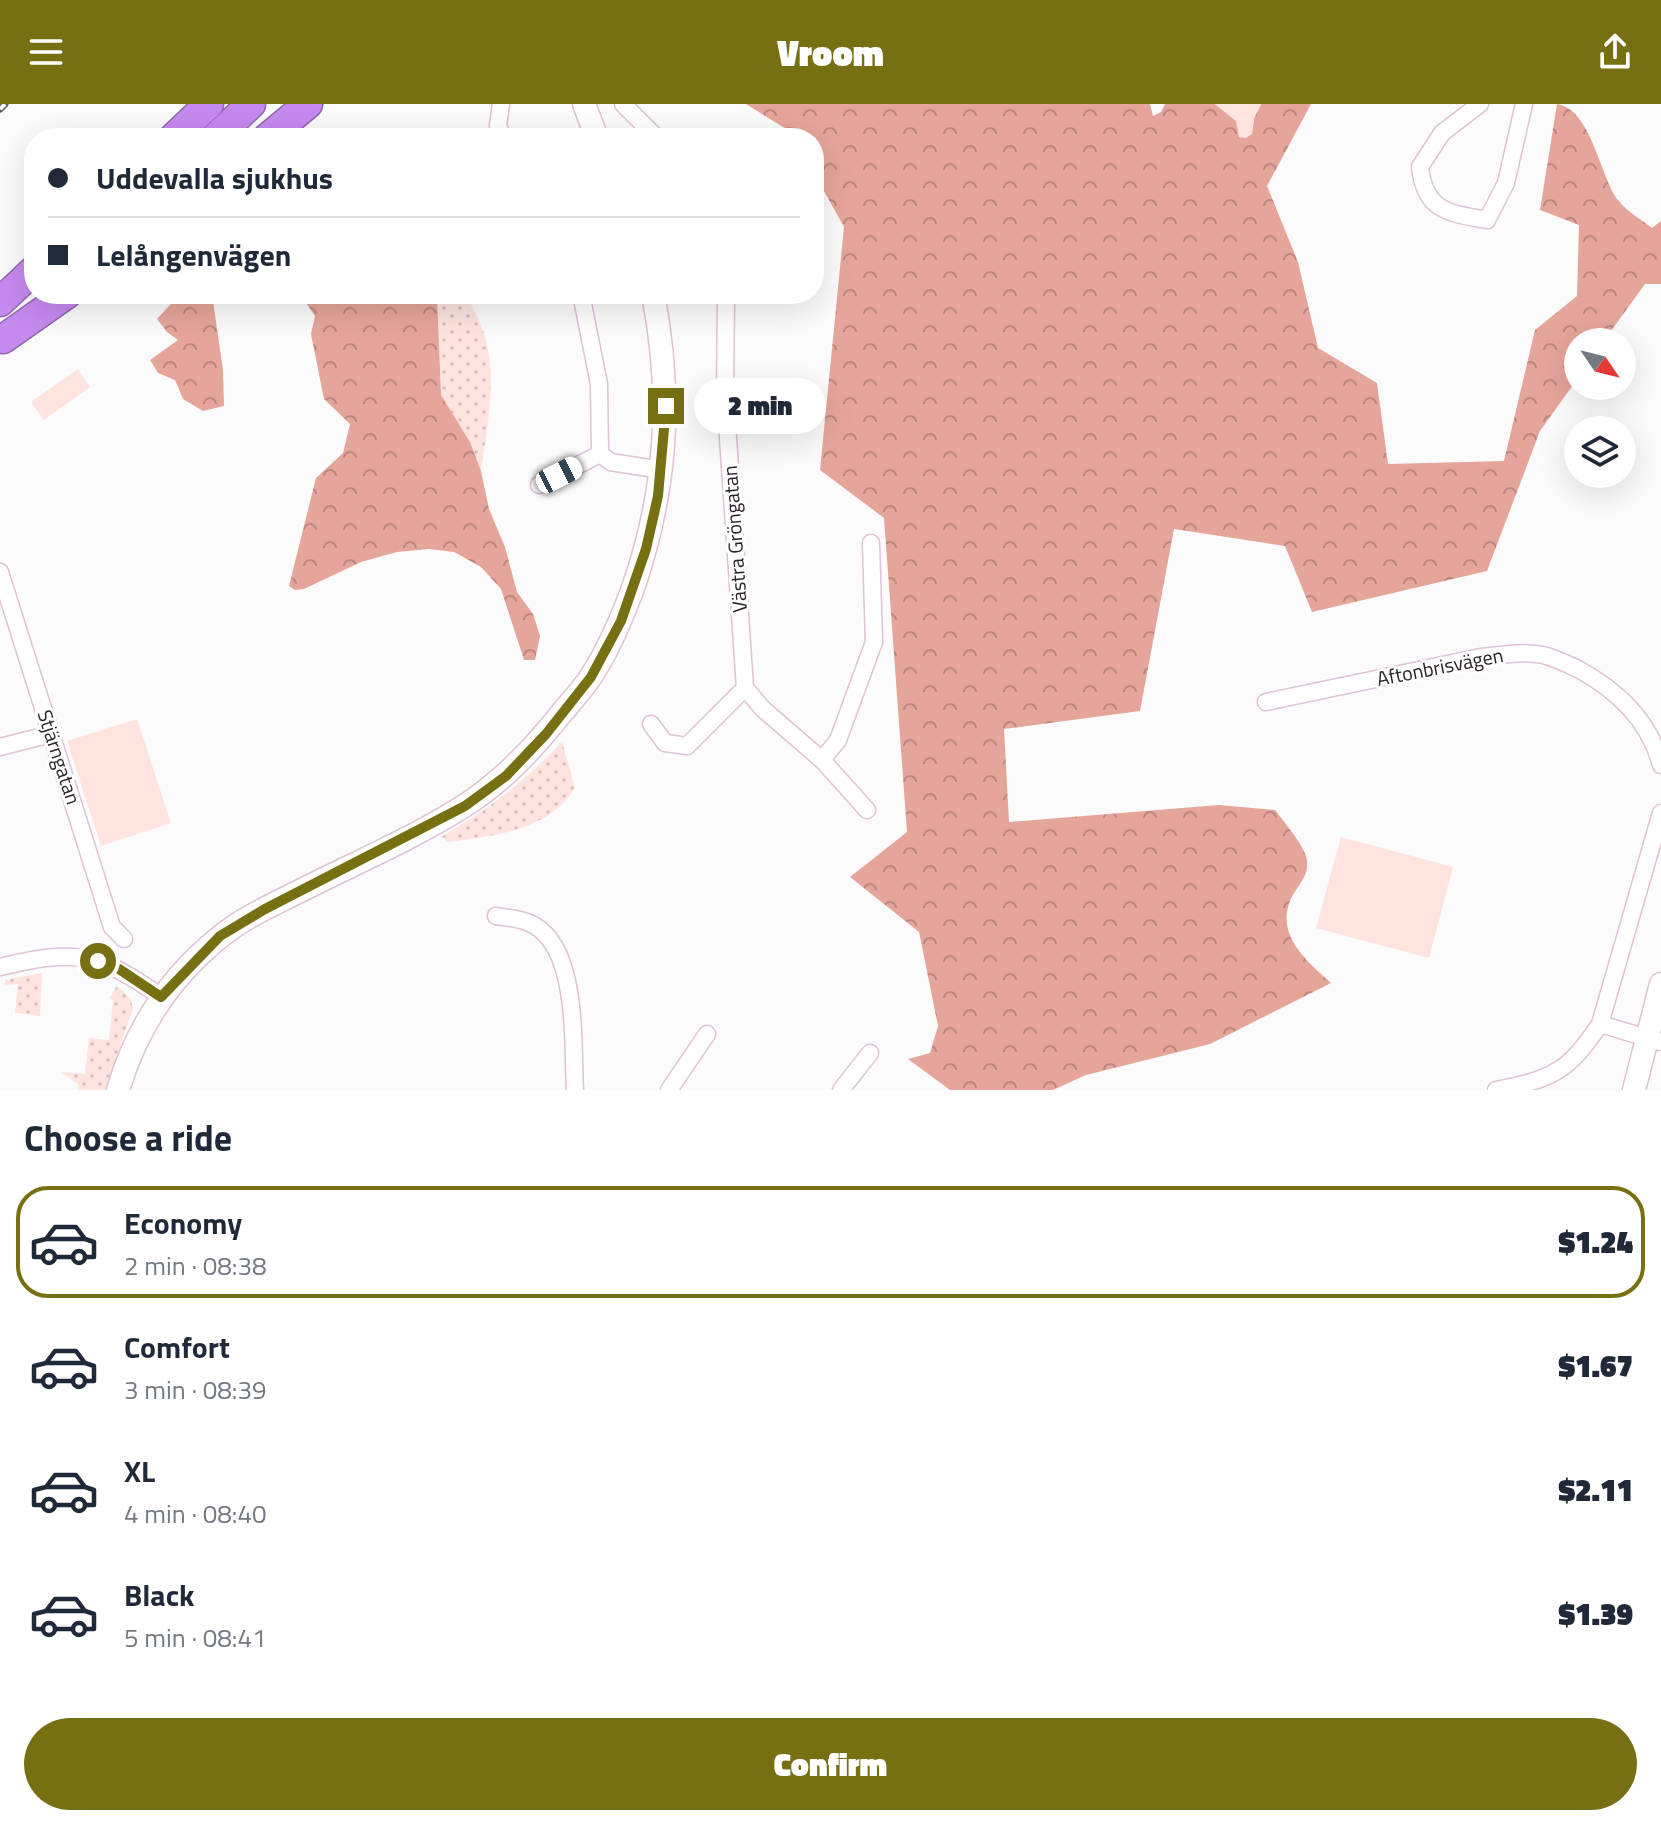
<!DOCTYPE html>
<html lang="en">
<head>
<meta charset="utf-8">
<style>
  :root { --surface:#fff; --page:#f2f2f3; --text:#1f2937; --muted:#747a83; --line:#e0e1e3; --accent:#767012 }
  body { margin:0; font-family:"Titillium Web",sans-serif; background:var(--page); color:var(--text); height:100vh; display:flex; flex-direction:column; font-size:30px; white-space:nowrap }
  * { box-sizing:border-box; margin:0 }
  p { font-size:26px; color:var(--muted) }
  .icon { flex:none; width:44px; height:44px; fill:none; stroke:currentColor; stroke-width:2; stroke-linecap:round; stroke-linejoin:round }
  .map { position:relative; height:986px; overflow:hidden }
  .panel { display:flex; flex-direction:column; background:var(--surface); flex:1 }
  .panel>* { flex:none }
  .guide { position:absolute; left:24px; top:24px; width:800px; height:176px; border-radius:32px; box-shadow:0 8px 32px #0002; display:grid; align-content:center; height:176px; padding:0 24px; background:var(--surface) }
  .needle { width:52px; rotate:125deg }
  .controls { position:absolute; left:1564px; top:224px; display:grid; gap:16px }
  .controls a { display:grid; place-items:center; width:72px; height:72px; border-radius:50%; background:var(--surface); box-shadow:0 8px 32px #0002; font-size:40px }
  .end { position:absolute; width:36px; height:36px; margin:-18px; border:10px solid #767012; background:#fff; box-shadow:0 0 0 4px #fff }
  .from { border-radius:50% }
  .bubble { position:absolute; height:56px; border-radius:28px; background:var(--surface); box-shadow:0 8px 32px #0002; font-size:26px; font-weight:800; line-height:56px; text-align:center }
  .car { position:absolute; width:24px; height:48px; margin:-24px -12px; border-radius:10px; box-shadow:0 0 6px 2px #0007; background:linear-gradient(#fff 24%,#345 0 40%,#fff 0 76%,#345 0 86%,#fff 0) }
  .guide b { display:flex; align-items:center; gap:28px; height:76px; font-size:30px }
  .guide b+b { border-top:2px solid var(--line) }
  .guide i { width:20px; height:20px; background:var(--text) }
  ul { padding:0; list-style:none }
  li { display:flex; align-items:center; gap:24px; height:112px; margin:0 16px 12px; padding:0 8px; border:4px solid transparent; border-radius:32px }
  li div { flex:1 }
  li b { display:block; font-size:30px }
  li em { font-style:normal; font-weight:800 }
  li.active { border-color:var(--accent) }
  li>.icon { width:72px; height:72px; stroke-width:1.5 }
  h2 { padding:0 24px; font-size:36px; line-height:96px }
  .action { display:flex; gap:16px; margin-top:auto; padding:16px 24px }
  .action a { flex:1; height:92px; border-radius:48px; background:var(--accent); color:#fff; font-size:32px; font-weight:800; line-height:92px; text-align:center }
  header { display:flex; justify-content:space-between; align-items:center; height:104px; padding:0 24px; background:var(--accent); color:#fff; font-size:36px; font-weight:800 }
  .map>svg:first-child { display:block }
  .green { fill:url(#green-dots) }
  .forest { fill:url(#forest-crowns) }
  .pitch { fill:#fee3df }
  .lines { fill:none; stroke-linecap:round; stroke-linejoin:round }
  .street-casing { stroke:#dec2d6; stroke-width:19 }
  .secondary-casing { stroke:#dec2d6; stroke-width:25 }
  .highway-casing { stroke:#9066aa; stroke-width:31 }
  .street { stroke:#fff; stroke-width:16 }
  .secondary { stroke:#fff; stroke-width:22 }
  .highway { stroke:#c58aef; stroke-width:28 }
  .rail-casing { stroke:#5d555b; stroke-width:7 }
  .rail { stroke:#fff; stroke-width:4; stroke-dasharray:12; stroke-linecap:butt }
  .route { stroke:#767012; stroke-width:10 }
  .labels { text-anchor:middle; stroke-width:6; stroke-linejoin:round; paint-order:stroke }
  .street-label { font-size:20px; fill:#2d222a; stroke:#fff }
</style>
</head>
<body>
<header><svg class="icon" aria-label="menu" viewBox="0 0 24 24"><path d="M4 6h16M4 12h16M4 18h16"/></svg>Vroom<svg class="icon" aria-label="share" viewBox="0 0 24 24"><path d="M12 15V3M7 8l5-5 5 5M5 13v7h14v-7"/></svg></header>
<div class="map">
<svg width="1661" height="986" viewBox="0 0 1661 986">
  <defs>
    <pattern id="green-dots" width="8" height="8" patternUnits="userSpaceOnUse" patternTransform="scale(2)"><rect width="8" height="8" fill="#fee3df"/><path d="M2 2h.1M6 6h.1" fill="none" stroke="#dac2c0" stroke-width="1.8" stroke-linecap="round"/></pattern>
    <pattern id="forest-crowns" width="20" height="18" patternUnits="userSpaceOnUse" patternTransform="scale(2)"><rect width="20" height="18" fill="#e6a59b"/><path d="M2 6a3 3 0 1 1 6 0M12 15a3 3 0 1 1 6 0" fill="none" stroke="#bb867f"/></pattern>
  </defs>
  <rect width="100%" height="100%" fill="#fbfbfb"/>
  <g class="green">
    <path d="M437 190H466C472 203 480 216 484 230 498 273 487 324 481 367L470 338 441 292Z"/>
    <path d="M562 638 575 684C547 728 495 731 448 738L441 733C490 704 523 679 562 638Z"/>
    <polygon points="42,869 40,912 15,909 18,880 5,881 5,876"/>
    <polygon points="117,882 131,895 133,905 105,986 78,986 78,980 61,968 85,970 89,934 109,936 113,896 109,895"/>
  </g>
  <g class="forest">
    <path d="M746 0H1150L1153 12 1161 8 1165 0H1215L1252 29 1254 14 1261 0H1311L1267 82 1298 158 1318 244 1377 279 1388 360 1504 357 1535 226 1577 192 1579 121 1540 106 1557 0C1591 5 1600 72 1618 96 1626 107 1642 116 1652 124L1661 117V180H1645L1603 238H1578V274L1540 327 1487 467 1312 508 1285 442 1174 425 1140 607 1004 625 1009 718 1219 701 1275 706C1284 718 1302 739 1306 752 1312 771 1296 782 1290 797 1276 833 1308 858 1331 879L1210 940 1086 971 1053 986H950L908 955 930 949 938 922 919 828 850 773 907 728 884 414 820 366 844 123 814 69V34H794L791 28Z"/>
    <polygon points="180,190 212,190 223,266 224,302 203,307 183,295 175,276 158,269 150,256 178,236 167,228 157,215"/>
    <polygon points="300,190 437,190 441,291 470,338 481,367 489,405 505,443 517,488 533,510 540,532 535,556 524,556 501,485 481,463 454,448 429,445 397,448 361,458 304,485 295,486 289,482 316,374 343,349 350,320 324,295 311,230 315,212"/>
  </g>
  <g class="pitch">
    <polygon points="1215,0 1261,0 1254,14 1252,30 1246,34 1239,33 1236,17"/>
    <polygon points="78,265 90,283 44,316 31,298"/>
    <polygon points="137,615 171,719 101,742 67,637"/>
    <polygon points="1341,733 1453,763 1429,854 1316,824"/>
  </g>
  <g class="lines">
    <g class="street-casing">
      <g id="street">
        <polyline points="501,0 498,22 504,34"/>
        <polyline points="623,0 657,34"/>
        <path d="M1480 0 1442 29 1420 63C1425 108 1449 109 1487 116L1506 79 1524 0"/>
        <polyline points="581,190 599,280 600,350"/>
        <polyline points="726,190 725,290 745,584 763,605 822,656 867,706"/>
        <polyline points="539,381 600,350 611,358 661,366"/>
        <polyline points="0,468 112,823 124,835"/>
        <path d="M1266 598 1481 553C1501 551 1522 547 1543 551 1555 554 1567 560 1578 565 1618 587 1649 616 1661 661"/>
        <polyline points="651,620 665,639 687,642 745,584"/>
        <polyline points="0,643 51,630"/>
        <polyline points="822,656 838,636 874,538 871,439"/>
        <path d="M496 812C506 814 517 814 527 818 580 837 572 941 575 986"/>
        <path d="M0 863C75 845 98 848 161 893"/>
        <polyline points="1600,920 1661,938"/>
        <polyline points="669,986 707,930"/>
        <polyline points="841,986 870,949"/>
        <path d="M1496 986C1552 975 1568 968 1600 920L1661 709"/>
      </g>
    </g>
    <g class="secondary-casing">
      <g id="secondary">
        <polyline points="584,0 597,34"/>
        <path d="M118 986C136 925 170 873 220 833 243 814 272 801 298 788 353 760 412 735 464 702 502 678 532 646 560 611 570 599 581 587 590 574 608 547 621 516 632 487 667 387 673 293 653 190"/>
        <polyline points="1634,986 1661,880"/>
      </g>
    </g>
    <g class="highway-casing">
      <g id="highway">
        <polyline points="173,34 209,0"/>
        <polyline points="215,34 251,0"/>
        <polyline points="267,34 308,0"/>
        <polyline points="0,198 34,166"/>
        <polyline points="3,235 67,190"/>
      </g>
    </g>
    <use href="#street" class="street"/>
    <use href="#secondary" class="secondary"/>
    <use href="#highway" class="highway"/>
    <g class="rail-casing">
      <polyline id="rail" points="0,5 5,0"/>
    </g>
    <use href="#rail" class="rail"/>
  </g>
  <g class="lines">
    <polyline class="route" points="98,857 119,865 161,893 220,832 265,805 465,702 506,672 546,630 591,573 621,517 646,445 658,392 666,302"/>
  </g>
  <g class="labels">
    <g class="street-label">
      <text transform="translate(735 435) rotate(-94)" y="7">Västra Gröngatan</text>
      <text transform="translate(1440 563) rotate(-11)" y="7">Aftonbrisvägen</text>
      <text transform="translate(59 653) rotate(72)" y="7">Stjärngatan</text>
    </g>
  </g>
</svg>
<div class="controls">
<a><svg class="needle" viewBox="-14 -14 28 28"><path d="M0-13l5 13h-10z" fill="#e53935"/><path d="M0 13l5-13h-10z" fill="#747a83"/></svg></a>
<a><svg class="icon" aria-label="layers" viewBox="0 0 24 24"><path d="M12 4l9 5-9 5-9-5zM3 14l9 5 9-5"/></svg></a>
</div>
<i class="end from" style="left:98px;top:857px"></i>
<i class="end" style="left:666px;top:302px"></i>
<div class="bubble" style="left:694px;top:274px;width:132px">2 min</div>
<i class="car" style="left:559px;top:371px;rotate:63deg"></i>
<div class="guide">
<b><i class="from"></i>Uddevalla sjukhus</b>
<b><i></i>Lelångenvägen</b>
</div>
</div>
<section class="panel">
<h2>Choose a ride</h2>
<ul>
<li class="active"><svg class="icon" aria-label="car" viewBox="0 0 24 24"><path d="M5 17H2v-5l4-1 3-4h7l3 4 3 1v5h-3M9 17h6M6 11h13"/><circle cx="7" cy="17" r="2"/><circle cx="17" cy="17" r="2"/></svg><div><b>Economy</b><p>2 min · 08:38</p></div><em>$1.24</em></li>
<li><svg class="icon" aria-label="car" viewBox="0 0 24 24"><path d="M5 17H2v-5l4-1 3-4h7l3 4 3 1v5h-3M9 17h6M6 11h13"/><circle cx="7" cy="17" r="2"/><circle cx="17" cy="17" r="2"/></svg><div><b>Comfort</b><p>3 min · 08:39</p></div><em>$1.67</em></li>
<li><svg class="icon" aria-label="car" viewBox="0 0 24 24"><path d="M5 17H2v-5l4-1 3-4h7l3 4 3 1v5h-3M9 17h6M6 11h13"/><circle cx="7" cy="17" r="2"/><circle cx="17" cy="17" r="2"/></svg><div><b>XL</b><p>4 min · 08:40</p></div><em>$2.11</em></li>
<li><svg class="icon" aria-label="car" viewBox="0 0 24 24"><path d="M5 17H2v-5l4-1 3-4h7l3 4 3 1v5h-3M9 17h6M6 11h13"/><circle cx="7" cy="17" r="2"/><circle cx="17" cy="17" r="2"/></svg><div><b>Black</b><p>5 min · 08:41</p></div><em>$1.39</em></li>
</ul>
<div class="action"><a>Confirm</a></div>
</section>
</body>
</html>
